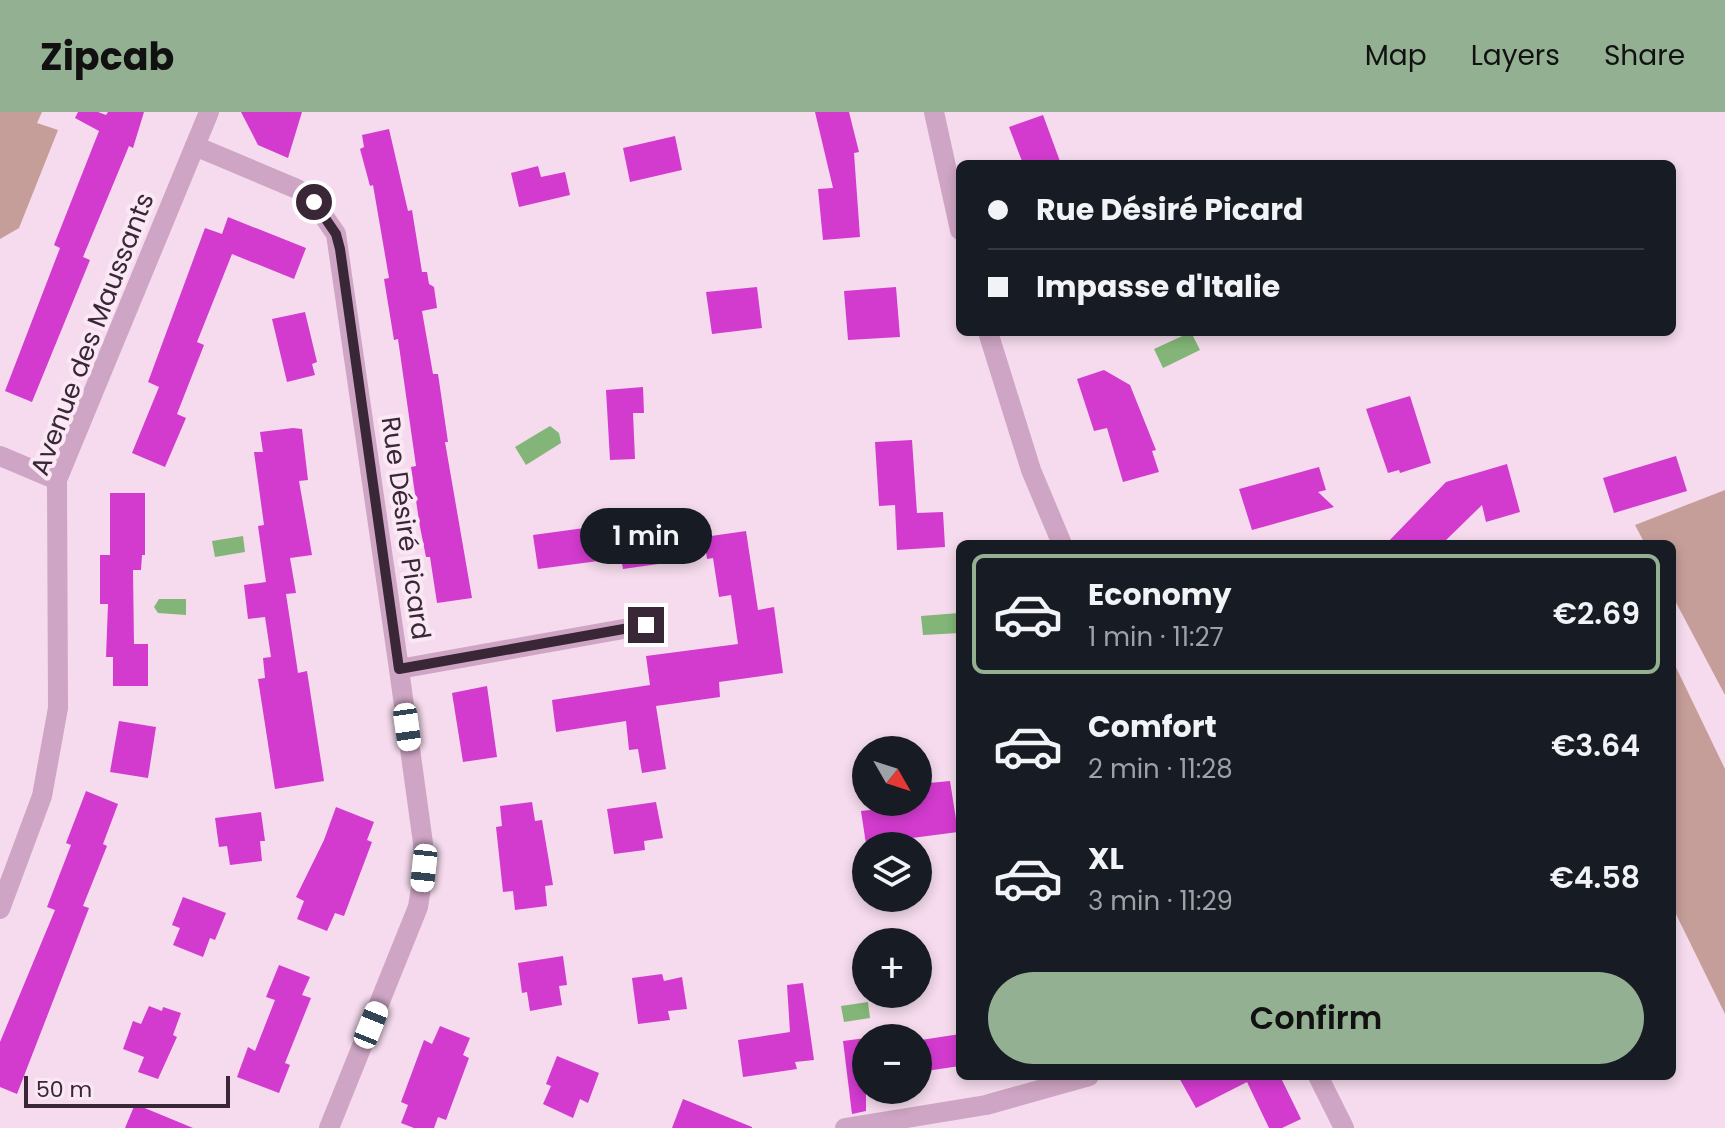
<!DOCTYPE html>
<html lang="en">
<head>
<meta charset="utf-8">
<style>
  :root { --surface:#171b24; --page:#242831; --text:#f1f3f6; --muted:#9ea1a6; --line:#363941; --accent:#94b092 }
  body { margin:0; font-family:Poppins,sans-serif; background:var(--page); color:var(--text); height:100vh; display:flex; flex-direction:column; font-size:30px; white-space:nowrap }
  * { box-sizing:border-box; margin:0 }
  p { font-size:26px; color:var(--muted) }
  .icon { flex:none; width:44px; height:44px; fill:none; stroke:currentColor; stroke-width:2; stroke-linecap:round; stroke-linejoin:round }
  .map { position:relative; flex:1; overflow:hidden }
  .panel { position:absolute; left:956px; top:428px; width:720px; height:540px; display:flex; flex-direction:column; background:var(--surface); border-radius:12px; box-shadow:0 4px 12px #0003 }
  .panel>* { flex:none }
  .hud { position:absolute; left:956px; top:48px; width:720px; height:176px; border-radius:12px; box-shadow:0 4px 12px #0003; display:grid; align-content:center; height:176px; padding:0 32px; background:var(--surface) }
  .needle { width:52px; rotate:129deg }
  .fabs { position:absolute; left:852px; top:624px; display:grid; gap:16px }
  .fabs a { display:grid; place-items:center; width:80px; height:80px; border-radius:50%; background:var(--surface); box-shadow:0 4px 12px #0003; font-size:40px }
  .scale { position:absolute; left:24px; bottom:20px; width:206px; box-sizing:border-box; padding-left:8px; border:4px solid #392737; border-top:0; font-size:22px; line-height:28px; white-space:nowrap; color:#392737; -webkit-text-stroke:6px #fbe8f5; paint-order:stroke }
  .end { position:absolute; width:36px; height:36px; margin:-18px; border:10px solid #392737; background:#fff; box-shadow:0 0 0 4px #fff }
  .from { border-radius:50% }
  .bubble { position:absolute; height:56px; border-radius:28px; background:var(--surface); box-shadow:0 4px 12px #0003; font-size:26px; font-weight:600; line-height:56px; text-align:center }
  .car { position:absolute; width:24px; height:48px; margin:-24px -12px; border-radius:10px; box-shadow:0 0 6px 2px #0007; background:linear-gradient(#fff 24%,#345 0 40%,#fff 0 76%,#345 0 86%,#fff 0) }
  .hud b { display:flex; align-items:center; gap:28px; height:76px; font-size:30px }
  .hud b+b { border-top:2px solid var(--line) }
  .hud i { width:20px; height:20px; background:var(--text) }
  ul { padding:14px 0 0; list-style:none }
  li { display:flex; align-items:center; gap:24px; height:120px; margin:0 16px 12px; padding:0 16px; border:4px solid transparent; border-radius:12px }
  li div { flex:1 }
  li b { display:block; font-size:30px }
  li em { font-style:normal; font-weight:600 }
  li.active { border-color:var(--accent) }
  li>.icon { width:72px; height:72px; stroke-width:1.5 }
  .cta { display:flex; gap:16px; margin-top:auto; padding:16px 32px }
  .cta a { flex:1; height:92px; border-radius:48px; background:var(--accent); color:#111; font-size:32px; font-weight:600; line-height:92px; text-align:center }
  header { display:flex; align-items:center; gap:48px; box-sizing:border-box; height:112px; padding:0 40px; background:var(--accent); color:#111 }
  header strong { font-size:38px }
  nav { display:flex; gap:44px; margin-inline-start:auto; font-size:28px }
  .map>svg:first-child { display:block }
  .green { fill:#c59e99 }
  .water { fill:#82b577 }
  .building { fill:#d33bcf }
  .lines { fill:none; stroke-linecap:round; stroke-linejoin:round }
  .minor { stroke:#cea5c4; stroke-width:20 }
  .route { stroke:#392737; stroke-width:10 }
  .labels { text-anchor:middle; stroke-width:8; stroke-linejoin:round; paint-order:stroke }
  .street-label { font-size:26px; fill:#392737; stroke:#fbe8f5 }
</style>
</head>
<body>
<header>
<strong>Zipcab</strong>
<nav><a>Map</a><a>Layers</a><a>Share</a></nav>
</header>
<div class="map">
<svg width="1725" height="1016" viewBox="0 0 1725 1016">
  <rect width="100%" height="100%" fill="#f5dbed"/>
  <g class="green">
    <polygon points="0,0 42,0 37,11 58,18 19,116 0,127"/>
    <polygon points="1725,378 1725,583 1672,483 1672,432 1645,432 1635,413"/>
    <polygon points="1672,547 1725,657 1725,902 1672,794"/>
  </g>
  <g class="water">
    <polygon points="1191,220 1200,238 1163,256 1154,237"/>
    <polygon points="550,314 559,321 561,331 526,353 515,335"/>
    <polygon points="243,424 245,440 215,445 212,429"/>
    <polygon points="159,487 186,487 186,503 158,501 154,495"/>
    <polygon points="959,501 960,521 923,523 921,504"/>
    <polygon points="868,890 870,906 844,910 841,894"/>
  </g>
  <g class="building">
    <polygon points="78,0 98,0 106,3 108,0 144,0 133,36 129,34 83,145 90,148 32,290 5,279 60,136 54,133 99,19 75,6"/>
    <polygon points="241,0 302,0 288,46 258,33"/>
    <polygon points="815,0 849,0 859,40 854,41 860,125 823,128 818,77 833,76"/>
    <polygon points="1043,3 1061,52 1023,52 1009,15"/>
    <polygon points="389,17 408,99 412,98 422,160 427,160 429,172 434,175 437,196 422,199 433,262 438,262 448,330 445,330 472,486 437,491 430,445 426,445 420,415 411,355 416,354 398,227 394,228 384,167 389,166 373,73 370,74 360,37 364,35 362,23"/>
    <polygon points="675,24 682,58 630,70 623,36"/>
    <polygon points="538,54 541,65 565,60 570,83 519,95 511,61"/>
    <polygon points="228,105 306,136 294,167 232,142 197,230 204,233 177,302 186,306 165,355 132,341 159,275 148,270 205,116 222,122"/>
    <polygon points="757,175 762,216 712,222 706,180"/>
    <polygon points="896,175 900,225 848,228 844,179"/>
    <polygon points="305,200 317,250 312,252 315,263 287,270 272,207"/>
    <polygon points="1104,258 1130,273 1156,338 1152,339 1159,360 1123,370 1107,316 1094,319 1077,267"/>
    <polygon points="643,275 644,301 633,301 635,347 610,348 606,278"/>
    <polygon points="1410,284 1431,351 1400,361 1399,358 1388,361 1366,297"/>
    <polygon points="293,316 302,317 308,368 299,369 312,443 290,446 296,481 286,482 298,561 307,559 324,669 275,677 258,567 265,566 263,546 271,545 265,505 248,507 244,473 266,470 258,414 264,413 254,340 263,340 260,320"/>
    <polygon points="912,328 917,401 943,400 945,435 897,438 895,393 879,394 875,330"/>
    <polygon points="1676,344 1687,379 1614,401 1603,366"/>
    <polygon points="1507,352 1520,400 1486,410 1482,393 1442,432 1386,432 1446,370"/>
    <polygon points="1319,355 1326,378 1318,380 1334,395 1252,418 1239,377"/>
    <polygon points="110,381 145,381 145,443 142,443 141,458 133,458 134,532 148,532 148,574 113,574 113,545 106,545 108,492 100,492 100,443 110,443"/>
    <polygon points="682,412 687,448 623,457 621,446 538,457 533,423 599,414 600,418 631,414 632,419"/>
    <polygon points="746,419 758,498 774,495 783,561 719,570 720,585 656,594 666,657 642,661 638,637 629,638 626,609 556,620 552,588 650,573 646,544 738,532 731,483 719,485 713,446 707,447 704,425"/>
    <polygon points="487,574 497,645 463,650 452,581"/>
    <polygon points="119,609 156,615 148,666 110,660"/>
    <polygon points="950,669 958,720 866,732 861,699 917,693 918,672"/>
    <polygon points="86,679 118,692 103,732 107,734 83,794 89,796 17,982 0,975 0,930 55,798 47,795 71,733 66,731"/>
    <polygon points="532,690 535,709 542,708 553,773 545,774 547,794 515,798 513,779 503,780 496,715 502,714 500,694"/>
    <polygon points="656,690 663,726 644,729 645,738 614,742 607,697"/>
    <polygon points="336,695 374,710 367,728 372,730 344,804 335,801 327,819 297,807 304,789 296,785 324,728"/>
    <polygon points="261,700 265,729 260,729 262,749 230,753 227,734 219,735 215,706"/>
    <polygon points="183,785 226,801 215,828 210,826 203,845 173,833 180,816 172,813"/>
    <polygon points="563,844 567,873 559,874 562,893 530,899 527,880 522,881 518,851"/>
    <polygon points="279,853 310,865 302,883 311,886 285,951 290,953 279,981 237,965 248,935 255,939 275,888 266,885"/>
    <polygon points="662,862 664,869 682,865 687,897 668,899 670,908 638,912 632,866"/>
    <polygon points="803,871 814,948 795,950 797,957 743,965 738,928 790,920 787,873"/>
    <polygon points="149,894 162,899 163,895 181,901 173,923 177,925 158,967 138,960 144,945 123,937 133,909 141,912"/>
    <polygon points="440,914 470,926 463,943 469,946 446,1008 438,1005 434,1016 414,1016 401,1011 408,993 401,990 424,928 432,932"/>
    <polygon points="960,922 960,954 926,959 921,928"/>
    <polygon points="866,926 866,999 852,1002 843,929"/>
    <polygon points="557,944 599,961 588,991 580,987 573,1006 543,992 551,974 546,972"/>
    <polygon points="1178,964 1280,964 1301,1007 1282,1016 1269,1016 1247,970 1196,996"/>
    <polygon points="683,987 752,1015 752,1016 672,1016"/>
    <polygon points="135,992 193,1016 125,1016"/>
  </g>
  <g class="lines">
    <g class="minor">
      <polyline points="934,0 960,118"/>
      <polyline points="195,34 297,77 314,90 336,122 399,557 423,731 424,756 418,795 329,1016"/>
      <polyline points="988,220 1031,358 1062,432"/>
      <polyline points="0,344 57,368"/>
      <polyline points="399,557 646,513"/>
      <polyline points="0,797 42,684 58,596 57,368 209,0"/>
      <polyline points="1318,964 1344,1016"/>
      <polyline points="845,1016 986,993 1089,964"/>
    </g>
  </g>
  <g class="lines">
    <polyline class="route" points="314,90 336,122 340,137 399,557 646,513"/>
  </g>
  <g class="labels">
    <g class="street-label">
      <text transform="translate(92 222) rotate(-69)" y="9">Avenue des Maussants</text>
      <text transform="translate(406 416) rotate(82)" y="9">Rue Désiré Picard</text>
    </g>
  </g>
</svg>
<div class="fabs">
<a><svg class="needle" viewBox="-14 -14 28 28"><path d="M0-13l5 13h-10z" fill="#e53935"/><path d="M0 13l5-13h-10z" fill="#9ea1a6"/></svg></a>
<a><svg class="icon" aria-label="layers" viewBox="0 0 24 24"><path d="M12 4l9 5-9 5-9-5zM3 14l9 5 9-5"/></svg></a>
<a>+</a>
<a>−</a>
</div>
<div class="scale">50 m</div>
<i class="end from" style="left:314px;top:90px"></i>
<i class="end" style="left:646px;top:513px"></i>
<div class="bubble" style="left:580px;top:396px;width:132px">1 min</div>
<i class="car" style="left:407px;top:615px;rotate:172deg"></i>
<i class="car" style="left:424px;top:756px;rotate:186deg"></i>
<i class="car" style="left:371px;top:913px;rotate:22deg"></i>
<div class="hud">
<b><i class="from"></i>Rue Désiré Picard</b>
<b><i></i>Impasse d'Italie</b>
</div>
<section class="panel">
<ul>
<li class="active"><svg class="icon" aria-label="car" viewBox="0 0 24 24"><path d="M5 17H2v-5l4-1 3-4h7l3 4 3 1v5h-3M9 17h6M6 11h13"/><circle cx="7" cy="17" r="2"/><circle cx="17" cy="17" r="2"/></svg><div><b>Economy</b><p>1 min · 11:27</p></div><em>€2.69</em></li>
<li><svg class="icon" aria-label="car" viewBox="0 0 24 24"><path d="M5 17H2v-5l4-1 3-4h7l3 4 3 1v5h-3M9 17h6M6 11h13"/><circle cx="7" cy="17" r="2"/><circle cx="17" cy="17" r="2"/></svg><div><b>Comfort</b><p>2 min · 11:28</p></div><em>€3.64</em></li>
<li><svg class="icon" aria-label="car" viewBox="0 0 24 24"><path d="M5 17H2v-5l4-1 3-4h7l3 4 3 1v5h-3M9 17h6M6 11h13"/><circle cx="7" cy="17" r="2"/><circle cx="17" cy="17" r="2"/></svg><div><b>XL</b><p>3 min · 11:29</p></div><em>€4.58</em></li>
</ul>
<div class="cta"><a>Confirm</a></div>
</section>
</div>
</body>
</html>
